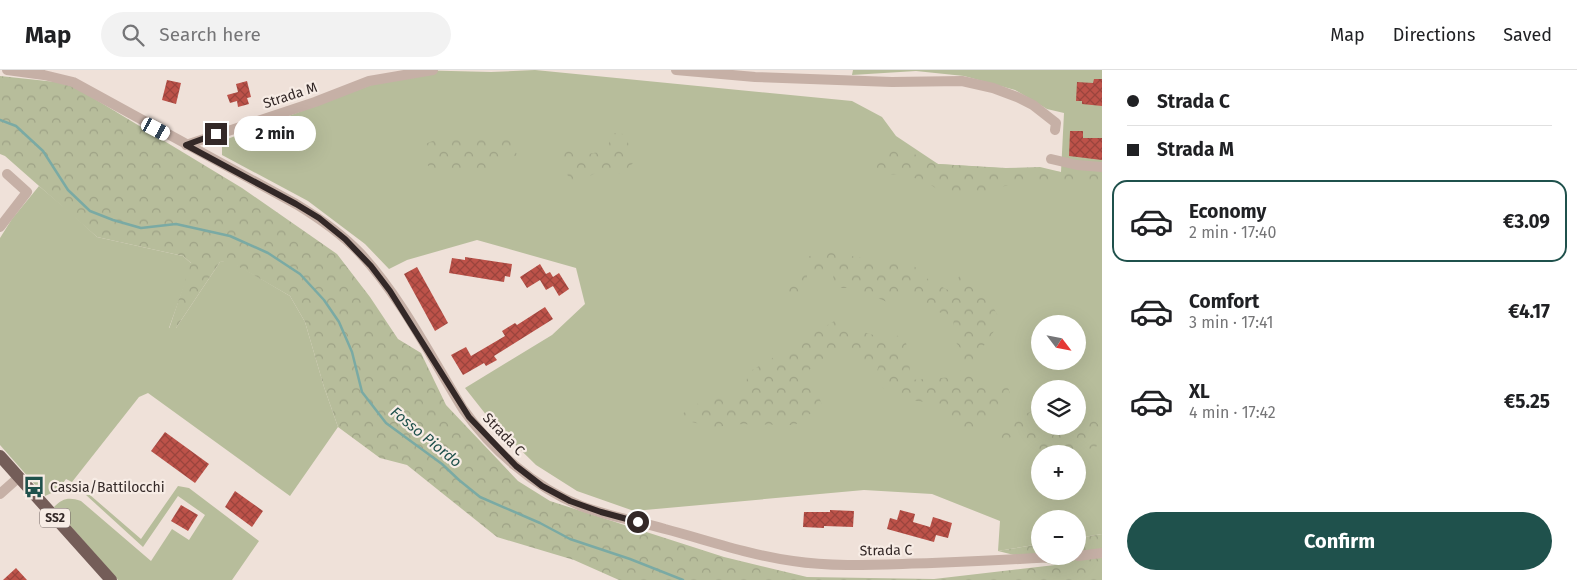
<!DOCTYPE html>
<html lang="en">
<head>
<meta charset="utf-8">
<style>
  :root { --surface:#fff; --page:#f2f2f2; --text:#202124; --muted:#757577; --line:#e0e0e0; --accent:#1f514c }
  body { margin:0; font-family:"Fira Sans",sans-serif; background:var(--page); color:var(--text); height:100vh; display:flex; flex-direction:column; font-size:19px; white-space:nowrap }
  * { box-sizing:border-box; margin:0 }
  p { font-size:16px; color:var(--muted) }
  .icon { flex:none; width:28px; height:28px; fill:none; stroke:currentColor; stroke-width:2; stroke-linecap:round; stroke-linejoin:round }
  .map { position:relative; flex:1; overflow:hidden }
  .side { display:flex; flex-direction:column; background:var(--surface); width:475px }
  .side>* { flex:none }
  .hud { display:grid; align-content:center; height:110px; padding:0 25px; background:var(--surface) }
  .needle { width:32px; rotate:122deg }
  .fabs { position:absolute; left:1031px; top:245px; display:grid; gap:10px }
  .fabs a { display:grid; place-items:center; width:55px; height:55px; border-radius:50%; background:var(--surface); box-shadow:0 5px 20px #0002; font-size:25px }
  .end { position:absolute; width:22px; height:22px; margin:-11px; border:6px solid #332827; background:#fff; box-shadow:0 0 0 2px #fff }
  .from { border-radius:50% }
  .bubble { position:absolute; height:35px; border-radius:18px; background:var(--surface); box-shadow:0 5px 20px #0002; font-size:16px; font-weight:700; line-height:35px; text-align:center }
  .car { position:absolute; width:15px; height:30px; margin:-15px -8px; border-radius:6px; box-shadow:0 0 4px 1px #0007; background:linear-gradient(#fff 24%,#345 0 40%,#fff 0 76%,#345 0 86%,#fff 0) }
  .hud b { display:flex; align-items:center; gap:18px; height:48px; font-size:19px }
  .hud b+b { border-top:1px solid var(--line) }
  .hud i { width:12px; height:12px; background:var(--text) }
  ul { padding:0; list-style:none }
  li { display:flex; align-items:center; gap:15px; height:82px; margin:0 10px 8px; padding:0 15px; border:2px solid transparent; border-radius:15px }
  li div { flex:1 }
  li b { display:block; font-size:19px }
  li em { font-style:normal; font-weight:700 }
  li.active { border-color:var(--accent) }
  li>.icon { width:45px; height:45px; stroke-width:1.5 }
  .button { display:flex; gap:10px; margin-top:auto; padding:10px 25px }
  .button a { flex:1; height:58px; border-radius:30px; background:var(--accent); color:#fff; font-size:20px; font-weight:700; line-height:58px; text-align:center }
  header { display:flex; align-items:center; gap:30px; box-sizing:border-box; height:70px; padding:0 25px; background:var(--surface); border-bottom:1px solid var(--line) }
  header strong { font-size:24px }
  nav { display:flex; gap:28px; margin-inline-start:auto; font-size:18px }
  .search { width:350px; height:45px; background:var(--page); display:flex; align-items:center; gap:12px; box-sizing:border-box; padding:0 18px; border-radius:28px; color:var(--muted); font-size:19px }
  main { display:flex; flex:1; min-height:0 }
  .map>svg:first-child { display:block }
  .green { fill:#b7bd9b; fill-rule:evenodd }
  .forest { fill:url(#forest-crowns) }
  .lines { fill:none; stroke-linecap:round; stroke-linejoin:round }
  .stream { stroke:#7aaaa4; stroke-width:2.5 }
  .building { fill:url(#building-cross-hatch) }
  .minor { stroke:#c6b0a6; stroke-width:10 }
  .major { stroke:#745d58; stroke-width:12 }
  .route { stroke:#332827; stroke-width:6 }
  .labels { text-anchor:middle; stroke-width:4.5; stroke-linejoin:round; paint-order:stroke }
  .shield { fill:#f7ece5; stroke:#6e6360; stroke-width:1 }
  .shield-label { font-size:12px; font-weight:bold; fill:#332827 }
  .street-label { font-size:14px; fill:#332827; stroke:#f7ece5 }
  .poi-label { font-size:14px; fill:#332827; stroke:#f7ece5; text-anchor:start }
  .water-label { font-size:15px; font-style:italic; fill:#1f514c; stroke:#f7ece5 }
</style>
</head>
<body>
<header>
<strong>Map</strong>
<div class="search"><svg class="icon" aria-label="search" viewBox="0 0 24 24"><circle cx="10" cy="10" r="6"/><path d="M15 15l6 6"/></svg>Search here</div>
<nav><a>Map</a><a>Directions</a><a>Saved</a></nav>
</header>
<main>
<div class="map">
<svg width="1102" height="510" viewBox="0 0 1102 510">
  <defs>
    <pattern id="forest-crowns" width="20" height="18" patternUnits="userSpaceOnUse" patternTransform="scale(1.25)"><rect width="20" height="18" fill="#b7bd9b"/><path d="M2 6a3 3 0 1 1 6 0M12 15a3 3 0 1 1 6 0" fill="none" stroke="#9ea286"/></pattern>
    <pattern id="building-cross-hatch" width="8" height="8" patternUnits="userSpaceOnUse" patternTransform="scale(1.25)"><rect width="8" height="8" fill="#bd5249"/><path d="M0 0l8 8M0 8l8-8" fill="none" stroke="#9a443d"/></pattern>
  </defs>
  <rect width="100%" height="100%" fill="#efe1d9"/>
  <g class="green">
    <path d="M411 0 491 2 535 0 852 31 882 47 896 66 938 94 1061 102 1064 43 1047 39 1015 20 964 6 916 1 852 5 853 0H1102V464L1078 468V449H1040V474L998 481 1000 451 932 424 864 420 634 441 577 421 536 395 491 351 465 318 552 265 585 234 576 198 477 170 407 190 389 199 365 174 308 131 222 85V71ZM1040 254H1078V291H1040ZM1040 319H1078V356H1040ZM1040 384H1078V421H1040Z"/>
    <polygon points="39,116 71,143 97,167 183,186 192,194 169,258 176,258 220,192 229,190 290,226 305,252 324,317 338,357 290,426 148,323 139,327 72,412 66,409 58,420 45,426 0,375 0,168 12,149"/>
    <path d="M178 416 189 418 259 471 232 510H118L54 437C63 428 69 427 81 431L151 491 172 459 189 470 205 445 178 426 143 477 86 425H90L141 469Z"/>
  </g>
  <g class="forest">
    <polygon points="0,6 56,12 75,17 242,118 337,184 370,227 398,269 421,283 446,335 518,411 550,431 724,487 807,507 934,509 1055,495 998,481 1040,474 1040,486 1078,486 1078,468 1102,464 1102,510 619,510 574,490 497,467 407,395 380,388 338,357 324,317 305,252 290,226 229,191 220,192 176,258 169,259 191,193 183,186 97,167 5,86 0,84"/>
    <polygon points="614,63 623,64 637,89 622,104 602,100 571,115 558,77 582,85 605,81"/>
    <polygon points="450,64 511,70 517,85 478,104 445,101 428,96 425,74"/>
    <polygon points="887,76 909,82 938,94 1006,98 1040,97 1061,102 1102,104 1102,113 1057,111 1016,113 975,124 946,125 925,111 899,104 890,105 870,94"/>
    <path d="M822 180 881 192 914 196 930 211 950 221 960 205 983 220 1001 251 976 287V298L982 313 1008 317 1011 328 1003 340 970 363 946 346 943 334 908 330 881 317 876 305 881 287 862 296 841 274 809 300 822 335 795 355 731 354 711 359 700 354 676 348 723 317 734 338 742 325 749 302 836 250C855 258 884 275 904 263L910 292 909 310 956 307 961 300 963 282 952 267 954 247 917 235 910 220 887 232 854 218H832L834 199 807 203V222L793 228 782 217 799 207 800 191Z"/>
    <path d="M1036 339H1040V356H1078V347L1083 345C1098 352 1102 354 1102 370L1095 378 1053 384H1040L1039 386 1018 362 1004 372 995 359Z"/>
  </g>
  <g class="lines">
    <polyline class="stream" points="0,50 16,56 43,81 68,120 90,141 113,150 141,158 176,154 230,166 268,183 300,204 324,230 339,252 352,282 362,322 386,353 442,394 459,410 480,427 540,453 570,469 630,489 683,510"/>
  </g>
  <g class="building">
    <polygon points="1094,9 1102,9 1102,36 1082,34 1082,31 1076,31 1077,12 1093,13"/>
    <polygon points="167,10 181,13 176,34 162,30"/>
    <polygon points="247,11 251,27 247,28 249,34 238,37 237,31 230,33 227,25 238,22 236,14"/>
    <polygon points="1070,61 1083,61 1083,68 1102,68 1102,90 1069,86"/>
    <polygon points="465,187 512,194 510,207 505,206 504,212 449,203 452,188 465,190"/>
    <polygon points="540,194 546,204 550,202 553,207 559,203 569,219 559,226 553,216 546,220 540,210 527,218 520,207"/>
    <polygon points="417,197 448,253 435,261 404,204"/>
    <polygon points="545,237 553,249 494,286 497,290 486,296 484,293 463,305 451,285 466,277 471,286 505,266 502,261 515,253 517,255"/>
    <polygon points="165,362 209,394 195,413 151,381"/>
    <polygon points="235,421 263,441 252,457 225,437"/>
    <polygon points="181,435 198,445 188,461 171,451"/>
    <polygon points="830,440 854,441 853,457 824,456 824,458 803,457 804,442 830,442"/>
    <polygon points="900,440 915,444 913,452 930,457 933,447 952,453 948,468 936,465 934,472 887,459 890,448 897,450"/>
    <polygon points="16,498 27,510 3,510"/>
  </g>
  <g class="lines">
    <g class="minor">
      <path d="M7 0 44 5 73 12 296 134C319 148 341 163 360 183 401 227 431 287 463 339 492 380 534 417 581 436 608 446 637 451 665 459 707 470 749 485 793 491 838 498 886 494 932 493 979 491 1025 489 1072 486"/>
      <polyline points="676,0 755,7 892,12 962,11 993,18 1017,27 1033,35 1056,53 1055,60"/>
      <polyline points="186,75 315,32 369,11 433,0"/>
      <polyline points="1051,89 1077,95 1102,97"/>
      <polyline points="0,157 27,122 7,104"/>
      <polyline points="0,424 18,408"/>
      <polyline points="1078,486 1102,483"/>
    </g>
    <polyline class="major" points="0,386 111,510"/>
  </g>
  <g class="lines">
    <polyline class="route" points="216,64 186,75 296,134 319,148 345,169 371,196 390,221 469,347 516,396 542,416 570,431 601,442 638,452"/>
  </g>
  <defs>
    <g id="bus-bare" transform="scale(1.725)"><path d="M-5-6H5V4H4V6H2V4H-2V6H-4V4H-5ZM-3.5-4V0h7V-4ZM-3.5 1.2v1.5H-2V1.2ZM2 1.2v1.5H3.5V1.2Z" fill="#1f514c" stroke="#f7ece5" stroke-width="2.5" paint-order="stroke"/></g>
  </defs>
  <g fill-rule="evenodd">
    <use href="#bus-bare" x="34" y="417"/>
  </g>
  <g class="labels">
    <rect class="shield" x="40" y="438.5" width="30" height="19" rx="4"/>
    <g class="shield-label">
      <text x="55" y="452">SS2</text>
    </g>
    <g class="street-label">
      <text transform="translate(290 25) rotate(-18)" y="5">Strada M</text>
      <text transform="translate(504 364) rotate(46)" y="5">Strada C</text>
      <text transform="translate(886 480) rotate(-1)" y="5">Strada C</text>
    </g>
    <g class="poi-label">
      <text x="50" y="422">Cassia/Battilocchi</text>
    </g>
    <g class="water-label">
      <text transform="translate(426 367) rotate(39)" y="5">Fosso Piordo</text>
    </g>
  </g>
</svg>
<div class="fabs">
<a><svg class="needle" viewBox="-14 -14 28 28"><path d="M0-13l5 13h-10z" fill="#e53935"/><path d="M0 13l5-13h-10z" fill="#757577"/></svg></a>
<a><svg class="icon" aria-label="layers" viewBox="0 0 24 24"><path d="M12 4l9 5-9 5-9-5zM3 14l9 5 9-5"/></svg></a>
<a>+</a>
<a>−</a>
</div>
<i class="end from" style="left:638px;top:452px"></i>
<i class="end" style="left:216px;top:64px"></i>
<div class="bubble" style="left:234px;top:46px;width:82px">2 min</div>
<i class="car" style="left:156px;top:59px;rotate:118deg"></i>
</div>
<section class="side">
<div class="hud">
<b><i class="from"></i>Strada C</b>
<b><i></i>Strada M</b>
</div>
<ul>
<li class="active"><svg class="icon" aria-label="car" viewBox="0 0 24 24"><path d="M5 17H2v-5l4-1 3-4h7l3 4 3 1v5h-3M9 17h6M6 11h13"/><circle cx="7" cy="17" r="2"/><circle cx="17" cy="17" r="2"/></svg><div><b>Economy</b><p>2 min · 17:40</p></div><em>€3.09</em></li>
<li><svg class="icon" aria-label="car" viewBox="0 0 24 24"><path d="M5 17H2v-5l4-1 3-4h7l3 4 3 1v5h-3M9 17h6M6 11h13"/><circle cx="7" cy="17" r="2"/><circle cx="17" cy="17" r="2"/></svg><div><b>Comfort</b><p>3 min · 17:41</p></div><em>€4.17</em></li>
<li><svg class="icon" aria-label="car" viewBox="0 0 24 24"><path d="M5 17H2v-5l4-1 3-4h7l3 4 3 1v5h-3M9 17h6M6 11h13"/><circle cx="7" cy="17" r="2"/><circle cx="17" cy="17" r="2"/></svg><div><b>XL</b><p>4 min · 17:42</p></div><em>€5.25</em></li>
</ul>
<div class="button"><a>Confirm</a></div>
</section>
</main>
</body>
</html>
